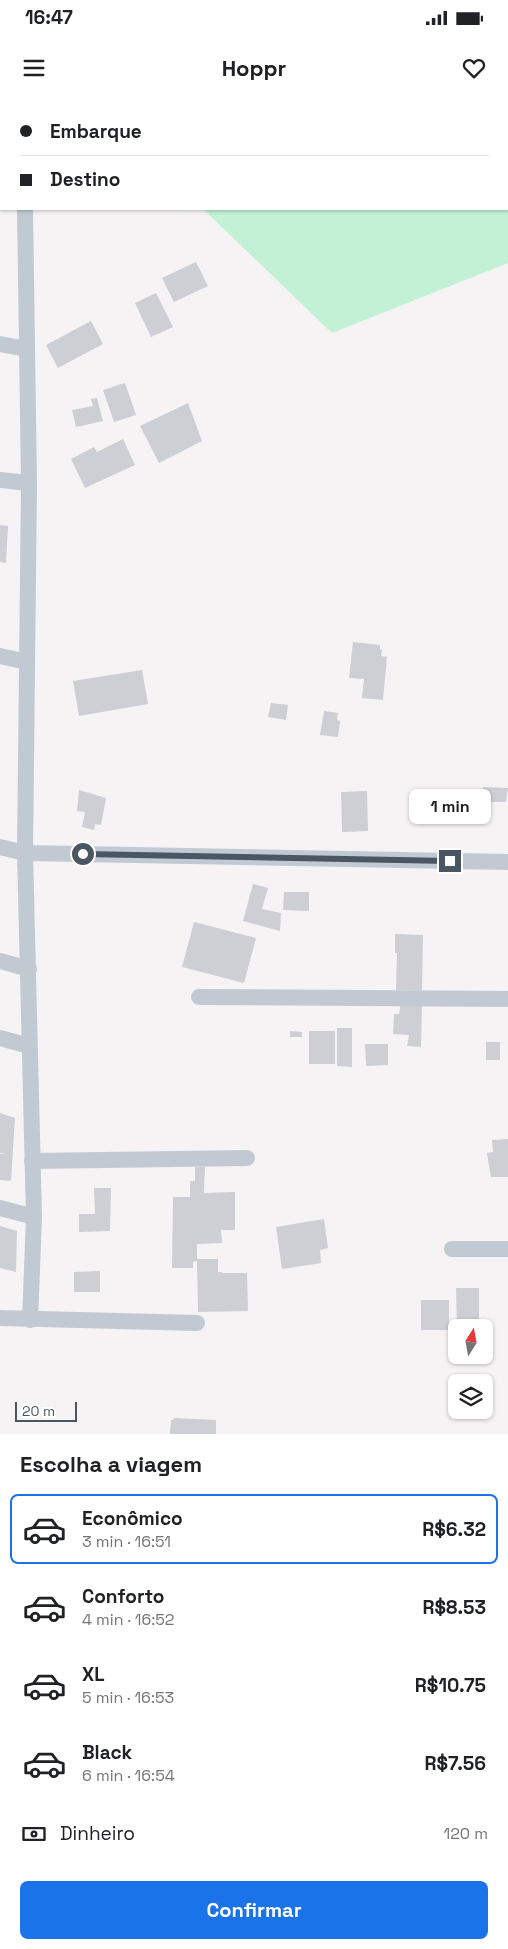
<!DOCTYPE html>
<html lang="pt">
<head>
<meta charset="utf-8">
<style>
  :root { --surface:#fff; --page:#f6f6f6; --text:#202124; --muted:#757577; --line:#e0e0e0; --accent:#1a73e8 }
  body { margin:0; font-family:"Space Grotesk",sans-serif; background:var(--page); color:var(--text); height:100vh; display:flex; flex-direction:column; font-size:19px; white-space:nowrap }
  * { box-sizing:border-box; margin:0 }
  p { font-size:16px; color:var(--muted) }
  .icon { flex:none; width:28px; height:28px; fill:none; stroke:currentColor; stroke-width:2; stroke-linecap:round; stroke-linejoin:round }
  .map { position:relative; height:1334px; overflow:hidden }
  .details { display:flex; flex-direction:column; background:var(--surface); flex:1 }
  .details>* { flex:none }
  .guide { position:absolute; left:0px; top:0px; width:509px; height:110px; box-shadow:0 1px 4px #0004; display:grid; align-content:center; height:110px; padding:0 20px; background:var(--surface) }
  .needle { width:32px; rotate:11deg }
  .buttons { position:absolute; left:448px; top:1219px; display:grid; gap:10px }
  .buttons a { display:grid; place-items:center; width:45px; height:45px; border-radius:8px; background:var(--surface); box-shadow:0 1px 4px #0004; font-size:25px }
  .scale { position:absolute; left:15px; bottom:12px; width:62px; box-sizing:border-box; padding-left:5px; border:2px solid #4a5661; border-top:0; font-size:14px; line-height:18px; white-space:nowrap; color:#4a5661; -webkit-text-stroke:4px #fff; paint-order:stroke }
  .end { position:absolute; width:22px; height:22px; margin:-11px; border:6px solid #4a5661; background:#fff; box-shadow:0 0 0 2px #fff }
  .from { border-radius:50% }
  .bubble { position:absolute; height:35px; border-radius:8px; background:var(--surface); box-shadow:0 1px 4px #0004; font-size:16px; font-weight:700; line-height:35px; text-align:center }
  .guide b { display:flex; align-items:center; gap:18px; height:48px; font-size:19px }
  .guide b+b { border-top:1px solid var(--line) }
  .guide i { width:12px; height:12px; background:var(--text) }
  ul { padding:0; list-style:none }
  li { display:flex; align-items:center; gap:15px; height:70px; margin:0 10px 8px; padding:0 10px; border:2px solid transparent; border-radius:8px }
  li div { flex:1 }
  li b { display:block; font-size:19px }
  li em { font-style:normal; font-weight:700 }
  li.selected { border-color:var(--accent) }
  li>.icon { width:45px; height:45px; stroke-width:1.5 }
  h2 { padding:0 20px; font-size:22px; line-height:60px }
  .pay { display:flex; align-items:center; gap:12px; height:55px; padding:0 20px; font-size:19px }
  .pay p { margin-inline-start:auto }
  .button { display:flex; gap:10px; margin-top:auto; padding:10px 20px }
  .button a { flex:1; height:58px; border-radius:8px; background:var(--accent); color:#fff; font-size:20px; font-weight:700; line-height:58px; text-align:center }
  .status { display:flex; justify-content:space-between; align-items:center; height:35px; padding:0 25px; background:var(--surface); direction:ltr }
  .status svg { height:14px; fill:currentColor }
  header { display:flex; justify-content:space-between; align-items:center; height:65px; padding:0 20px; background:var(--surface); font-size:22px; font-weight:700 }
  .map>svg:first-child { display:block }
  .green { fill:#c3f1d5 }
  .building { fill:#cdcfd5 }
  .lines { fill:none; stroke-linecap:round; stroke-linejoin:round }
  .minor { stroke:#c1cad2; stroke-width:16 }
  .route { stroke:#4a5661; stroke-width:6 }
</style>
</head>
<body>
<div class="status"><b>16:47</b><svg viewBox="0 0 49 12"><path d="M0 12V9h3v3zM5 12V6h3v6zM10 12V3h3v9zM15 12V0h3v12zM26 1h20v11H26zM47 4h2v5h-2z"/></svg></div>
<header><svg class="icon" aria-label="menu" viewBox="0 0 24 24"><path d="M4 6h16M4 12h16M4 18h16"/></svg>Hoppr<svg class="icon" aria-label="heart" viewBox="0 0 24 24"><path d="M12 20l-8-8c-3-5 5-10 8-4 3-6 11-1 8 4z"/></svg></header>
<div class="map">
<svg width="508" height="1334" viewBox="0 0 508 1334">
  <rect width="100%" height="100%" fill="#f5f3f3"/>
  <polygon class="green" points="94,0 508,0 508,163 332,233 203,109 508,109 508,1"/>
  <g class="building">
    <polygon points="196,162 208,186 174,202 162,178"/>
    <polygon points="156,193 173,227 151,237 135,203"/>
    <polygon points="91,221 103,244 58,268 46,245"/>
    <polygon points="125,283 136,315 114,322 103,290"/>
    <polygon points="97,298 103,321 76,327 72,310 93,306 91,299"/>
    <polygon points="188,303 202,341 159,363 140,326"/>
    <polygon points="123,339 135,365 85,388 71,359 94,347 97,352"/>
    <polygon points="0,425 8,426 6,463 0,462"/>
    <polygon points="353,542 380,545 380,549 382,550 381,556 387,557 383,600 362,598 364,579 349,578"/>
    <polygon points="142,570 148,604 79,616 73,581"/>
    <polygon points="271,603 288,605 286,620 268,617"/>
    <polygon points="324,611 338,613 337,620 340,621 338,637 320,635"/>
    <polygon points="483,687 508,688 506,702 488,702 488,698 483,698"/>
    <polygon points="79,690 106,698 101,725 95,724 94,730 82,727 85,712 77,711"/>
    <polygon points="367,691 368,731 342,732 341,692"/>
    <polygon points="253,784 268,788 262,809 281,813 280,831 243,821"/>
    <polygon points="284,792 309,792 309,811 283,810"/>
    <polygon points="194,822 256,838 244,883 182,867"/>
    <polygon points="395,834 423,835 422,891 396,890 397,853 395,853"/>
    <polygon points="401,902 422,904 421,947 407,946 409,935 393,934 394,914 399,914"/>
    <polygon points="337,928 352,928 352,967 337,966"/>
    <polygon points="290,931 302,932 302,937 290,937"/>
    <rect x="309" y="931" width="26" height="33"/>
    <rect x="486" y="942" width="14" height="18"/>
    <polygon points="365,944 388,944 388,965 366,966"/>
    <polygon points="0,1013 15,1018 11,1081 0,1080 0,1054 6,1054 0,1053"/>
    <polygon points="508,1039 508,1077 491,1077 487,1053 493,1052 492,1040"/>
    <polygon points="195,1067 205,1067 204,1093 235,1092 235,1130 221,1130 222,1143 197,1144 197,1159 218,1159 218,1172 222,1172 222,1173 247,1173 248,1211 198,1212 197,1161 193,1162 193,1168 172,1168 173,1097 190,1097 190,1081 195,1081"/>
    <polygon points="94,1088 111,1088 110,1131 79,1132 79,1114 95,1114"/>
    <polygon points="324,1119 328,1148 320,1150 321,1163 282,1169 276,1127"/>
    <polygon points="0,1126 17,1131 16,1172 0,1168"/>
    <polygon points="100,1171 100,1192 74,1192 74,1172"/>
    <polygon points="456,1188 479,1188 479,1227 457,1228"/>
    <rect x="421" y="1200" width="28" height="30"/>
    <polygon points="174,1318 216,1320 216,1334 170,1334 171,1320 173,1320"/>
  </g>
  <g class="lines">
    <g class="minor">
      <polyline points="23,0 23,1"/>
      <polyline points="25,109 29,383 25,753 34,1117 30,1220"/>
      <polyline points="0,244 27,249"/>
      <polyline points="0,380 29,383"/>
      <polyline points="0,556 27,562"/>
      <polyline points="0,747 25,753 508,762"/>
      <polyline points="0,861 29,869"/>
      <polyline points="199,897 508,899"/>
      <polyline points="0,938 29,946"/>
      <polyline points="32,1061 247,1058"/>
      <polyline points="0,1108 34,1117"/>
      <polyline points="452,1149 508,1149"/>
      <polyline points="0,1218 197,1223"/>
    </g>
  </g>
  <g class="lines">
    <polyline class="route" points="83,754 450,761"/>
  </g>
</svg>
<div class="buttons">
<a><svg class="needle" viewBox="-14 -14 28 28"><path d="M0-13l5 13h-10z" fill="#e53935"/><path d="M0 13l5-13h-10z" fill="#757577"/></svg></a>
<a><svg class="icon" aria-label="layers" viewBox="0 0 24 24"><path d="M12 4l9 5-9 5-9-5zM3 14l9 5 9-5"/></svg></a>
</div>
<div class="scale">20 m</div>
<i class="end from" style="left:83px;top:754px"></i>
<i class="end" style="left:450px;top:761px"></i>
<div class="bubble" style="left:409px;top:689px;width:82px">1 min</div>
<div class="guide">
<b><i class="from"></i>Embarque</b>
<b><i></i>Destino</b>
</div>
</div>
<section class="details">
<h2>Escolha a viagem</h2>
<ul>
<li class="selected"><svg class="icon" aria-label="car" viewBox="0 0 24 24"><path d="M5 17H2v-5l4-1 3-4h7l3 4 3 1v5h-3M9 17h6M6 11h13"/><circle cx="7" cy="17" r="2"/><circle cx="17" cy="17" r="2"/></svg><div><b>Econômico</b><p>3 min · 16:51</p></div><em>R$6.32</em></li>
<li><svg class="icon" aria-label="car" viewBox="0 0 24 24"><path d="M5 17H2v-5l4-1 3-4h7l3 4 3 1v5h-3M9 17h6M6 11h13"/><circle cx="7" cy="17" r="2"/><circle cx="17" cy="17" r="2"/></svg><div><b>Conforto</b><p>4 min · 16:52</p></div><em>R$8.53</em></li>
<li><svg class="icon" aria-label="car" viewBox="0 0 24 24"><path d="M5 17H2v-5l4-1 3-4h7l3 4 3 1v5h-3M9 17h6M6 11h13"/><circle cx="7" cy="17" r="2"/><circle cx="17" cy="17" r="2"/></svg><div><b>XL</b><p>5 min · 16:53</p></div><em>R$10.75</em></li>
<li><svg class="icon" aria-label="car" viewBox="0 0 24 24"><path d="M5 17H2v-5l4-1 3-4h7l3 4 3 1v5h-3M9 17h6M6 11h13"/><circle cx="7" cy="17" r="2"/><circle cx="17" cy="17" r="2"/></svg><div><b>Black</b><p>6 min · 16:54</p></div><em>R$7.56</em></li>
</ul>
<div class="pay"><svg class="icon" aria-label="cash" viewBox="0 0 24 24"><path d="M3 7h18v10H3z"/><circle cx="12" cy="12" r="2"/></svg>Dinheiro<p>120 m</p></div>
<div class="button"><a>Confirmar</a></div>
</section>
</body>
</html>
